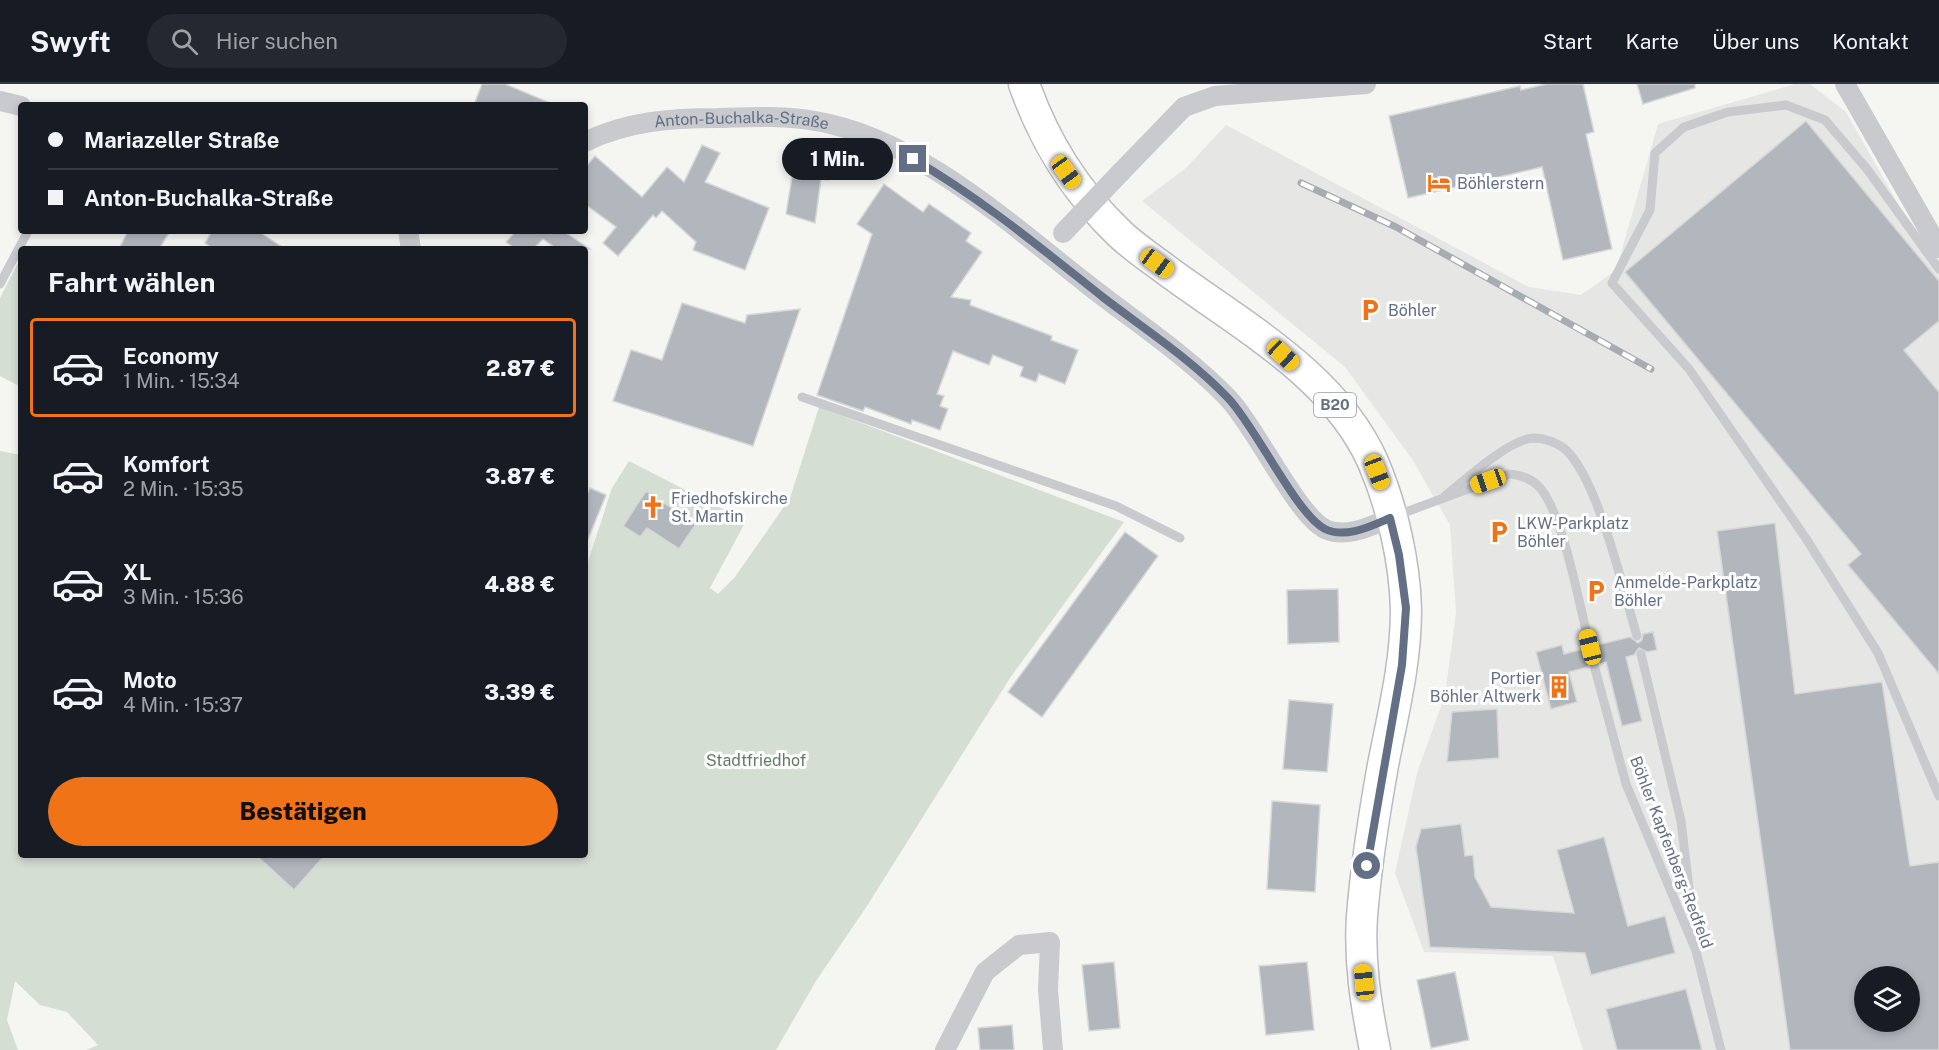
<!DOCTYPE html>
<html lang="de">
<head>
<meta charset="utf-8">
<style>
  :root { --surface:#171b24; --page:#242831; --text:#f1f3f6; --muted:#9ea1a6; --line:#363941; --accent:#f07317 }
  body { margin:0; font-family:"Public Sans",sans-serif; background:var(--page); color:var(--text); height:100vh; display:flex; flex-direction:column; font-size:22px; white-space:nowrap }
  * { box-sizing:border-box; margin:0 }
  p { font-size:20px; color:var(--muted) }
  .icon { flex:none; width:33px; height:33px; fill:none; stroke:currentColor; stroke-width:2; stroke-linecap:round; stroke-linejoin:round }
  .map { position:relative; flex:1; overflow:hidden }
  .details { position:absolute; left:18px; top:162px; width:570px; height:612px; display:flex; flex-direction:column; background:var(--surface); border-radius:6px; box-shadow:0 3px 9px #0003 }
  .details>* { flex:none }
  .hud { position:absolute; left:18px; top:18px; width:570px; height:132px; border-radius:6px; box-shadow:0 3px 9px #0003; display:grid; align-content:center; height:132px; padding:0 30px; background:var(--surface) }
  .buttons { position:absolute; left:1854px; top:882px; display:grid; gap:12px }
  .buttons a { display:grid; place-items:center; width:66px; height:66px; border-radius:50%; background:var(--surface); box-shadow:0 3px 9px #0003; font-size:30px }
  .end { position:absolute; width:27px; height:27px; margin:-14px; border:8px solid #626f85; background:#fff; box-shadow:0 0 0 3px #fff }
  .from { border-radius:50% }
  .bubble { position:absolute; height:42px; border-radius:21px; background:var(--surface); box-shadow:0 3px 9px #0003; font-size:20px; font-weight:800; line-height:42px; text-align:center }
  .car { position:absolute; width:18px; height:36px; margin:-18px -9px; border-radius:8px; box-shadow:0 0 4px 2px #0007; background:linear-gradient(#f5c518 24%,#345 0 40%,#f5c518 0 76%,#345 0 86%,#f5c518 0) }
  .hud b { display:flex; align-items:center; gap:21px; height:57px; font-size:22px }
  .hud b+b { border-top:2px solid var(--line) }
  .hud i { width:15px; height:15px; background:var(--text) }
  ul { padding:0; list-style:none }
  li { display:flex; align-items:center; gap:18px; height:99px; margin:0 12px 9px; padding:0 18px; border:3px solid transparent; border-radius:6px }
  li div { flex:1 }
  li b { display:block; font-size:22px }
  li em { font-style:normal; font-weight:800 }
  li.current { border-color:var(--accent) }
  li>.icon { width:54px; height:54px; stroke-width:1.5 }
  h2 { padding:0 30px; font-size:27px; line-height:72px }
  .primary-button { display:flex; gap:12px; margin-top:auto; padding:12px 30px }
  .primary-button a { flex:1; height:69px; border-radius:36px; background:var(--accent); color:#111; font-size:24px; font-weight:800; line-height:69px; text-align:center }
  header { display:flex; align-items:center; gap:36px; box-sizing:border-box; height:84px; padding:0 30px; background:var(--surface); border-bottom:2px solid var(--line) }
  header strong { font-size:28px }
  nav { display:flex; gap:33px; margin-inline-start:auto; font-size:21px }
  .search { width:420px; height:54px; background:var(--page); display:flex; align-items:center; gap:15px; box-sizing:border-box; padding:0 21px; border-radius:33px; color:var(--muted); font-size:22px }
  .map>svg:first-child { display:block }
  .built { fill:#e6e6e5; fill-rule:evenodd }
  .green { fill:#d5ded3 }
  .building { fill:#b2b7be; stroke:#d7d7d5; stroke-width:1.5; fill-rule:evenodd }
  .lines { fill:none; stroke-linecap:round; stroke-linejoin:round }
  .primary-casing { stroke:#b8bbc0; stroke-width:33 }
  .service { stroke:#c8cace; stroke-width:9 }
  .minor { stroke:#c8cace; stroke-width:20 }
  .primary { stroke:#fff; stroke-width:30 }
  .rail-casing { stroke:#a7abb2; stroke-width:7 }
  .rail { stroke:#fff; stroke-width:4.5; stroke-dasharray:14; stroke-linecap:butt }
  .minor-bridge { stroke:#c8cace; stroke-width:20 }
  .route { stroke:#626f85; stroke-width:8 }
  .labels { text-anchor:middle; stroke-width:6; stroke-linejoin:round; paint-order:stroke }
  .shield { fill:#fff; stroke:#919aaa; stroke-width:1.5 }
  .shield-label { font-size:15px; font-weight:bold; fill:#626f85 }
  .street-label { font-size:16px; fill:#626f85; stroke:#fff }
  .poi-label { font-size:16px; fill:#626f85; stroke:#fff; text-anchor:start }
  .park-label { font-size:16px; fill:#627c62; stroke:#fff }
</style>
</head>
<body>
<header>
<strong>Swyft</strong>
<div class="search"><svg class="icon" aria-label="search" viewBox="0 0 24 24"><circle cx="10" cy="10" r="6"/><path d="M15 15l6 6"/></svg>Hier suchen</div>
<nav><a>Start</a><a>Karte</a><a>Über uns</a><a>Kontakt</a></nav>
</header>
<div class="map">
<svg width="1939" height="966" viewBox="0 0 1939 966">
  <rect width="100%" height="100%" fill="#f5f6f2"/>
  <path class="built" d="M1795 0H1810L1846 28 1919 157 1939 182V966H1583L1553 872 1424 868 1395 789 1417 689 1445 611 1456 529 1450 441 1412 375 1345 283 1142 117 1186 84 1226 41 1529 203 1581 211 1616 186 1658 40ZM1864 892H1910V938H1864Z"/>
  <g class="green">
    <polygon points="21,173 21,303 0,292 0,214"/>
    <polygon points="819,323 1124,438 1010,594 867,822 816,897 776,966 86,966 98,961 67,928 40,921 15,897 7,936 18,966 0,966 0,367 21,371 21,771 585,771 585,487 612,404 629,377 746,437 710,504 718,510 735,493 790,414"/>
  </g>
  <g class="building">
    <polygon points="482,0 505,0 555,21 474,21"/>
    <polygon points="1547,0 1583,0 1594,48 1586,50 1612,165 1563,176 1542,83 1408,114 1389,32 1520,2 1521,6"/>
    <polygon points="1637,0 1695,0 1695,4 1643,20"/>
    <polygon points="1806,37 1939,197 1939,237 1904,266 1939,308 1939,590 1848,481 1861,470 1625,188"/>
    <polygon points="702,61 720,69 705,98 769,124 745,186 693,166 696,158 662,127 656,134 653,131 618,172 603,159 616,143 585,120 585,84 595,72 642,113 667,83 684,98"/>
    <polygon points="797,62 833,68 828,96 821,95 815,139 786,130"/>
    <polygon points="884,100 923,128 929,120 971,149 966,157 982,168 951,213 971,216 970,221 1052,252 1051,256 1078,266 1065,300 1039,290 1036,298 1020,292 1023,283 993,271 989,281 953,267 937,310 944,312 940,322 948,325 940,346 912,336 911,340 865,323 863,327 817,311 872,150 857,140"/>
    <polygon points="128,147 170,147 159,165 119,165"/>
    <polygon points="212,147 258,147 285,165 214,165 205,159"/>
    <polygon points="516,147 563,147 590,165 557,165 543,155 533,165 516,165 506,158"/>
    <polygon points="682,219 745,239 747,231 800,225 753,362 613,317 631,266 662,276"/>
    <polygon points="590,404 606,411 586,460 585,415"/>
    <polygon points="646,407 696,440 679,465 647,444 640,453 623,442"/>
    <path d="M1775 439 1795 610 1882 598 1910 782 1939 778V966H1790L1717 447ZM1864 892H1910V938H1864Z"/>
    <polygon points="1125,448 1158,472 1042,633 1008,608"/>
    <polygon points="1338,505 1339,558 1288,560 1287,506"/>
    <polygon points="1653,548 1657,566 1647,568 1639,564 1634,571 1626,573 1642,637 1622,642 1606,578 1601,580 1595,574 1589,577 1588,583 1569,588 1577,618 1551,625 1536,568 1562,561 1564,570 1583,565 1591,570 1597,561 1630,553 1638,559 1642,556 1643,550"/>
    <polygon points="1289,616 1333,620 1327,688 1283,685"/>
    <polygon points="1497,625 1499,674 1447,678 1452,628"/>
    <polygon points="1272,717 1320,721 1315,808 1267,805"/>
    <polygon points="1461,740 1465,772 1473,771 1475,793 1491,823 1574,829 1557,766 1604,753 1628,842 1665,832 1675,869 1591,891 1585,869 1430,863 1416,763 1421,745"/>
    <polygon points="256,771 325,771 294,806"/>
    <polygon points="1114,878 1120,944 1089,947 1082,881"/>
    <polygon points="1307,878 1314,946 1266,951 1259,882"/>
    <polygon points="1455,888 1469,956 1431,964 1417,896"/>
    <polygon points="1686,905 1702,966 1617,966 1606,925"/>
    <polygon points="1012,941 1014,966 980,966 978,944"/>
  </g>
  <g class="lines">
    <g class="primary-casing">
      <path id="primary" d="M1024 0C1045 59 1075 107 1120 150 1135 164 1153 176 1169 188 1241 241 1335 292 1373 378 1392 422 1405 478 1406 526 1406 579 1393 630 1383 681 1374 731 1366 782 1362 832 1359 878 1366 921 1375 966"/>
    </g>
    <g class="service">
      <polyline points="1939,185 1867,85 1825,36 1786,21 1728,28 1684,43 1655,69 1650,126 1612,199 1689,285 1805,453 1878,569 1939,712"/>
      <polyline points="0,200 28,147"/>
      <polyline points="802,313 1116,422 1180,454"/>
      <path d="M1445 412C1465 396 1508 356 1533 354 1545 354 1559 359 1567 367 1599 399 1623 506 1637 552"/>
      <path d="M1395 432 1509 390C1522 391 1533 395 1541 405 1564 433 1580 525 1590 563"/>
      <polyline points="1641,570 1681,737 1695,855"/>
      <polyline points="1594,581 1626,700 1696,867 1721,966"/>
    </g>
    <g class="minor">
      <polyline points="1845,0 1939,164"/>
      <polyline points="0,17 21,22"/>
      <path id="s1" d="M585 58C627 37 672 34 718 34 750 33 783 31 815 37 915 53 1009 139 1087 200 1134 237 1186 271 1227 313 1256 343 1296 430 1325 445 1346 455 1371 442 1390 434"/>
      <polyline points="1121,88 1184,23 1215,12 1366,0"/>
      <polyline points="408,147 411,165"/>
      <polyline points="945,966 985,888 1019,861 1050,858 1048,906 1053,966"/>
    </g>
    <use href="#primary" class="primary"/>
    <g class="rail-casing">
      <polyline id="rail" points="1301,99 1396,143 1651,285"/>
    </g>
    <use href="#rail" class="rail"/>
    <polyline class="minor-bridge" points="1063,149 1121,88"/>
  </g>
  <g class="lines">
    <path class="route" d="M913 75C982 115 1042 165 1104 214 1146 246 1192 276 1228 314 1256 343 1296 430 1325 445 1346 455 1371 442 1390 434L1399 471 1406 524 1402 581 1367 782"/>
  </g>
  <defs>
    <g id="hotel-bare" transform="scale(1.8)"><path d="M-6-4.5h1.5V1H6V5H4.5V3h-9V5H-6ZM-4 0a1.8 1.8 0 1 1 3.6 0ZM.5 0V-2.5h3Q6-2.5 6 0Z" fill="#f07317" stroke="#fff" stroke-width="2.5" paint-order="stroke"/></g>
    <g id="parking-bare" transform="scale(1.8)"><path d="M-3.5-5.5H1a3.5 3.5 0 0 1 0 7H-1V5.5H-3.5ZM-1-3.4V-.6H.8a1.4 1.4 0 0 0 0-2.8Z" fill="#f07317" stroke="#fff" stroke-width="2.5" paint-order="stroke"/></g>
    <g id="church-bare" transform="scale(1.8)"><path d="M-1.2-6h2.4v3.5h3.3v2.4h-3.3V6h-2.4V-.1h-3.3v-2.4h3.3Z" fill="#f07317" stroke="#fff" stroke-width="2.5" paint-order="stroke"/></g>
    <g id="building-bare" transform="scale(1.8)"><path d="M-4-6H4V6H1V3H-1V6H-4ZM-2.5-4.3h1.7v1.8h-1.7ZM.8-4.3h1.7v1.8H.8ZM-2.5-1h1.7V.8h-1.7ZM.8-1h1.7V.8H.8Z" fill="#f07317" stroke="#fff" stroke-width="2.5" paint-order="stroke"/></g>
  </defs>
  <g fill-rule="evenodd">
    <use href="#hotel-bare" x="1439" y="99"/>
    <use href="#parking-bare" x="1370" y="226"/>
    <use href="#church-bare" x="653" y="423"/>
    <use href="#parking-bare" x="1499" y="448"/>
    <use href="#parking-bare" x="1596" y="507"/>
    <use href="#building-bare" x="1559" y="603"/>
  </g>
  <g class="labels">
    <rect class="shield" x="1314" y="309" width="42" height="24" rx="4.5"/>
    <g class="shield-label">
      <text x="1335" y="326">B20</text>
    </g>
    <g class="street-label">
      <text dy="6" stroke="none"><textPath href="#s1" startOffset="160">Anton-Buchalka-Straße</textPath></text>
      <text transform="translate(1672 768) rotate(69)" y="6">Böhler Kapfenberg-Redfeld</text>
    </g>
    <g class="poi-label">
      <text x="1457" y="105">Böhlerstern</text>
      <text x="1388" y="232">Böhler</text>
      <text x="671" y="420">Friedhofskirche<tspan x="671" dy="18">St. Martin</tspan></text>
      <text x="1517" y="445">LKW-Parkplatz<tspan x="1517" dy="18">Böhler</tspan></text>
      <text x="1614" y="504">Anmelde-Parkplatz<tspan x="1614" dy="18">Böhler</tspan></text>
      <text x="1541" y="600" text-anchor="end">Portier<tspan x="1541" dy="18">Böhler Altwerk</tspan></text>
    </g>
    <g class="park-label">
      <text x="756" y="682">Stadtfriedhof</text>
    </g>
  </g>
</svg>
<div class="buttons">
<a><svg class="icon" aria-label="layers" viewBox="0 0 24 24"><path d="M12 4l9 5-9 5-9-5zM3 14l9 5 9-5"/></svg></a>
</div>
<i class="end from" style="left:1367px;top:782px"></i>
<i class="end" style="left:913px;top:75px"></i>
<div class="bubble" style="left:782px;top:54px;width:111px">1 Min.</div>
<i class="car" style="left:1066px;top:88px;rotate:144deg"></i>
<i class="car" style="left:1157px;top:179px;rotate:126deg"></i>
<i class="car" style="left:1283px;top:271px;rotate:133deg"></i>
<i class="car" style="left:1377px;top:388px;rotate:159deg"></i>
<i class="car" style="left:1488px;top:397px;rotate:251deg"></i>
<i class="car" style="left:1590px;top:563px;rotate:346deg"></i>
<i class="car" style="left:1364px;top:898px;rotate:354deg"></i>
<div class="hud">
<b><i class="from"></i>Mariazeller Straße</b>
<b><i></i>Anton-Buchalka-Straße</b>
</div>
<section class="details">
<h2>Fahrt wählen</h2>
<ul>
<li class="current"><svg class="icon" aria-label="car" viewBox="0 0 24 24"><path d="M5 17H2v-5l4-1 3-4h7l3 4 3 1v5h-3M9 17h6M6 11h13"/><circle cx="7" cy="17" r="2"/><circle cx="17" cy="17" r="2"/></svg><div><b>Economy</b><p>1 Min. · 15:34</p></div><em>2.87 €</em></li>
<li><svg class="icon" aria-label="car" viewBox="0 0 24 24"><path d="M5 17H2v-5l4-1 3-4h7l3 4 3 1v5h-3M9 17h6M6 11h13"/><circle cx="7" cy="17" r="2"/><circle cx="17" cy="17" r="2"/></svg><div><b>Komfort</b><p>2 Min. · 15:35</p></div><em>3.87 €</em></li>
<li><svg class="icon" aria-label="car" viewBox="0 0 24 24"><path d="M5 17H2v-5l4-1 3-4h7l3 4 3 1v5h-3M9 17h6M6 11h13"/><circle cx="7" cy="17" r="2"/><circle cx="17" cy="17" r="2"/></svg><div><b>XL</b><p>3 Min. · 15:36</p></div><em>4.88 €</em></li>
<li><svg class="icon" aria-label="car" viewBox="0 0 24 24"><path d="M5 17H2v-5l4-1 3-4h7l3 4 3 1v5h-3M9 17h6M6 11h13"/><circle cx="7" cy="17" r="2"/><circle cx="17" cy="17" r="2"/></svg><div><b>Moto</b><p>4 Min. · 15:37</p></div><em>3.39 €</em></li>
</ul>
<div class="primary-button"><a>Bestätigen</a></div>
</section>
</div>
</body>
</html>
